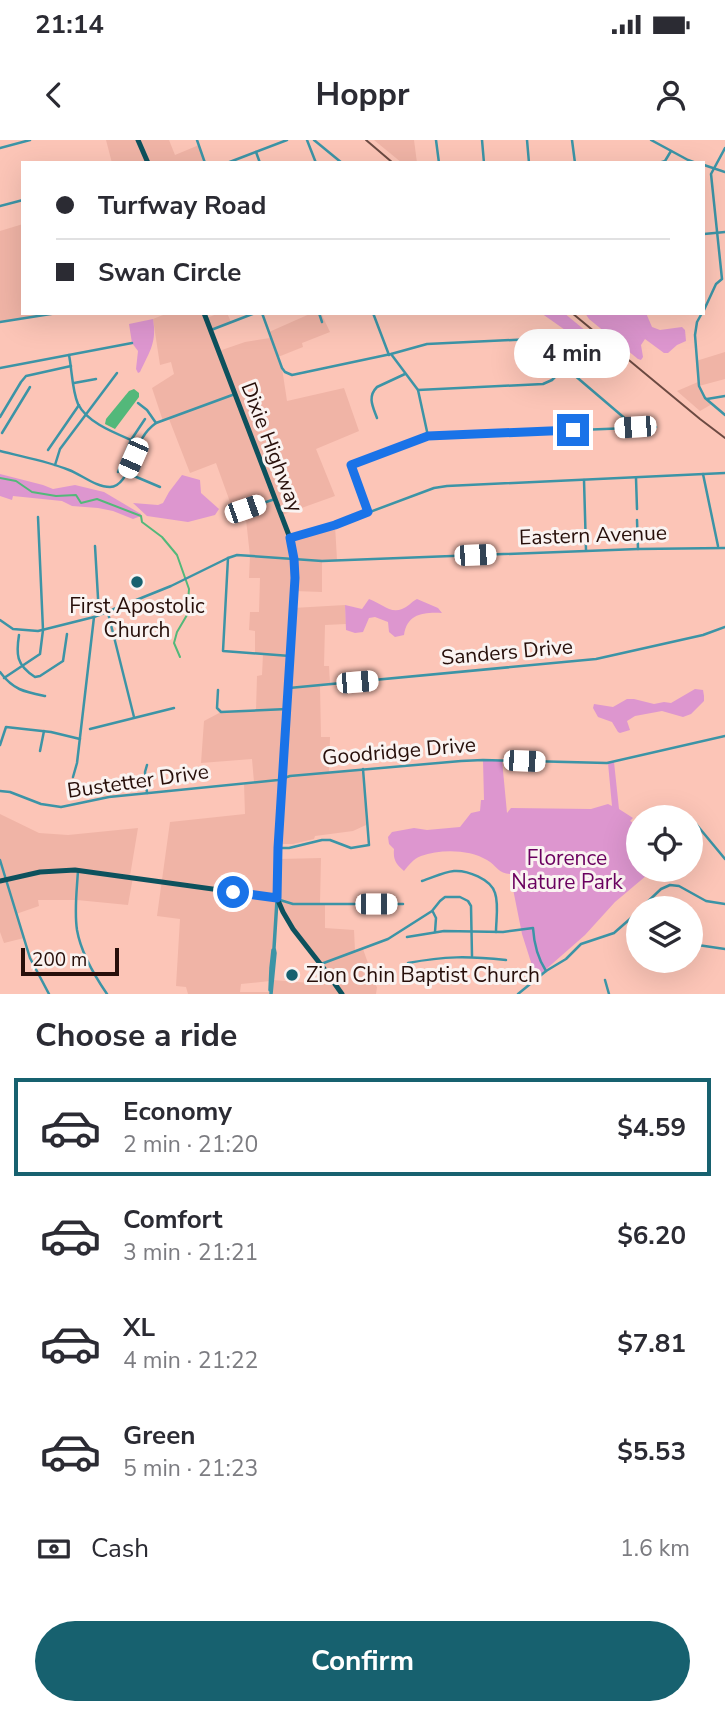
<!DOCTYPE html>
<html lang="en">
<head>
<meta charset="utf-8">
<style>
  :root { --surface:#fff; --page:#f7f7f7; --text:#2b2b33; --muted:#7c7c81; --line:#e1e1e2; --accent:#17616f }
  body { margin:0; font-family:"Nunito Sans",sans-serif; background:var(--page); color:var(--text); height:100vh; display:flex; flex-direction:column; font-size:26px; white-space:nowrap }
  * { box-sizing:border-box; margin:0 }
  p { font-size:23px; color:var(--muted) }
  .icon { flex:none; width:38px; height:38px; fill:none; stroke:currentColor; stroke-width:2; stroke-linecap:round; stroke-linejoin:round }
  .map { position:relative; height:854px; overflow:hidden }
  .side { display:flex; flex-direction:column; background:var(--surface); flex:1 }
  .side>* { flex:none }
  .hud { position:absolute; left:21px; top:21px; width:684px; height:154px; border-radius:0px; box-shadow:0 7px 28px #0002; display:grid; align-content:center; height:154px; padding:0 35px; background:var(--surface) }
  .fabs { position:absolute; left:626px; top:665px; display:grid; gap:14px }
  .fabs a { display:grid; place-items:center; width:77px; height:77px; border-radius:50%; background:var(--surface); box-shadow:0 7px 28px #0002; font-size:35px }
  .scale { position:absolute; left:21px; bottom:18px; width:98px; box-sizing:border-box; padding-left:7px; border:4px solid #270f0a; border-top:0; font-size:19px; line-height:24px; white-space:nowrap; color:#270f0a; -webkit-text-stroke:5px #faf3f1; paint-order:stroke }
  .end { position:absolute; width:32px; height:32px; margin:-16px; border:9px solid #1a73e8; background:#fff; box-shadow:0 0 0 4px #fff }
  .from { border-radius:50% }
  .bubble { position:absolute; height:49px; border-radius:24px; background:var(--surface); box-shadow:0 7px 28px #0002; font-size:23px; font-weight:700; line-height:49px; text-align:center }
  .car { position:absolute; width:21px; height:42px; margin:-21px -10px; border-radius:9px; box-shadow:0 0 5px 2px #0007; background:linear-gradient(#fff 24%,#345 0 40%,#fff 0 76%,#345 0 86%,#fff 0) }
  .hud b { display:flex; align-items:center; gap:24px; height:66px; font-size:26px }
  .hud b+b { border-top:2px solid var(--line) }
  .hud i { width:18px; height:18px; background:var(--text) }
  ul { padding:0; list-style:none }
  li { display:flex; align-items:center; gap:21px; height:98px; margin:0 14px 10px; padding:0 21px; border:4px solid transparent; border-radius:0px }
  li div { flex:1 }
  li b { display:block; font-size:26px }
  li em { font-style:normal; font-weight:700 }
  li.active { border-color:var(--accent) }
  li>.icon { width:63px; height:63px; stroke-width:1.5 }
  h2 { padding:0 35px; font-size:32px; line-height:84px }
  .pay { display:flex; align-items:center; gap:18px; height:77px; padding:0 35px; font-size:26px }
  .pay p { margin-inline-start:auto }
  .cta { display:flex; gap:14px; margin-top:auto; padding:14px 35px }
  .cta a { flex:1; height:80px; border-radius:42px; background:var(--accent); color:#fff; font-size:28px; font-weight:700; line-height:80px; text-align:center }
  .status { display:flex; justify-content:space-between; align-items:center; height:49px; padding:0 35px; background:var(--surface); direction:ltr }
  .status svg { height:19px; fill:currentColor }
  header { display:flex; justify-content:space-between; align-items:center; height:91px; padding:0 35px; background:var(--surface); font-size:32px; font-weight:700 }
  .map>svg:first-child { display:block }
  .built { fill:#f0b4a6; fill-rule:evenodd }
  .green { fill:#dd96cf }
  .water { fill:#53b87a }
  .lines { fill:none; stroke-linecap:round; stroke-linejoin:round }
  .stream { stroke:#53b87a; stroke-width:2 }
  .minor { stroke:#3c94a6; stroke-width:2.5 }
  .tertiary { stroke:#3c94a6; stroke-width:3.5 }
  .primary { stroke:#0d515d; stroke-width:5 }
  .rail { stroke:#6c4a42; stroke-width:2 }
  .route { stroke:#1a73e8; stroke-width:9 }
  .poi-dot { fill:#17616f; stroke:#faf3f1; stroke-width:2.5 }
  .labels { text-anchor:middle; stroke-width:6; stroke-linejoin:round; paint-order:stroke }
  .street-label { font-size:21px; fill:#270f0a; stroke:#faf3f1 }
  .poi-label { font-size:21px; fill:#270f0a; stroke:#faf3f1 }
  .park-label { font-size:21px; fill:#6a005f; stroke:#faf3f1 }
</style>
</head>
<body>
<div class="status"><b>21:14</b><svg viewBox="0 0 49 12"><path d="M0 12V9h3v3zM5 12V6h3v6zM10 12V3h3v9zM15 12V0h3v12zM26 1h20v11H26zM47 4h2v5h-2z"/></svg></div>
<header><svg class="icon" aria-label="back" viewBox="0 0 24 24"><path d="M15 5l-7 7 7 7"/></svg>Hoppr<svg class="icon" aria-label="person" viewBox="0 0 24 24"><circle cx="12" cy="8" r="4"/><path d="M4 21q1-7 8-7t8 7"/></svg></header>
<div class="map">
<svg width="725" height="854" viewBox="0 0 725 854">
  <rect width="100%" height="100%" fill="#fcc5b7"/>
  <g class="built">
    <polygon points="106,0 169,0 175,15 199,5 205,23 112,23"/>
    <polygon points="374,0 414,0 417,23 402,23"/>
    <polygon points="23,84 23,173 57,173 0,182 0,91"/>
    <path d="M168 173H204L207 178 219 173H227L231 182 211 190 219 211 245 202 270 198 269 192 312 173H321L330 192 302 203 303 207 278 217 282 228 287 261 344 248 359 291 316 309 335 356 282 375 290 398 335 385 337 420 322 421V452L294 451 293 468 345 465 346 484 325 485 324 526H329L330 544 320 546 321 597H330L329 632 363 629 366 685 353 691 315 696 314 699 293 704H279V719L321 718 320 763 325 764V788L354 790 355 811 363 809 376 846 377 847 376 854H188L186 847 176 846 180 779 157 776 170 682 245 674 244 643 254 642 252 619 201 623 204 581 221 572 256 570 257 536 262 535 263 514 255 513V491L249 490 250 472H259L260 438H249L250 416 245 370 234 373 216 323 190 333 169 279 163 281 152 248 174 234 171 222 160 225 153 179ZM277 766H279L335 845 273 840 271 852H240L241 844 270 841Z"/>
    <polygon points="725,212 725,239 699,246 702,253 712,264 700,271 677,251 698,242 696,221"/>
    <polygon points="0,674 39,693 68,695 138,688 130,736 133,737 128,765 77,760 38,760 39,766 16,774 24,798 4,803 0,792"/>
  </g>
  <g class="green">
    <polygon points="541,173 564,173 626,224 625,227 602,216"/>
    <polygon points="585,173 646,173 652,187 660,190 682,187 685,190 686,201 677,205 668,213 664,213 645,199 641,205 643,217 641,220 638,219 589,179"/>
    <path d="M153 179C157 202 150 211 140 232L138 233 136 229 138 211 132 203 129 184Z"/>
    <polygon points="0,334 43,345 53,349 75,345 104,352 141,374 141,376 133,379 113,371 98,368 72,366 62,361 13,356 12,360 0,356"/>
    <polygon points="182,335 200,340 201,353 219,369 215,375 188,382 147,376 133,363 158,365 163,363 169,352"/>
    <path d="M369 459C381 463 390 474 402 469 408 467 411 462 417 459L438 468 442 473C423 472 407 474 404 495L395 497 389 492 388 482 375 477 369 478 363 492 355 493 346 490 345 465 362 469Z"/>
    <polygon points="695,549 703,550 704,556 704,561 691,574 683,577 662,571 635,576 627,581 630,590 620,593 618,592 612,582 598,577 593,568 594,564 613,567 627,559 634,559 654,564 664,562 671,563"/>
    <path d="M483 620H502L507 673 511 668 591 669 608 664 612 666 608 623 614 622 619 669 633 678 630 681 639 686V730H653L615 762 585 795 536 838 522 794 510 734C499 734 496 725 487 720 469 709 440 709 421 716 413 719 409 725 404 731 396 724 393 720 394 709L389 704 388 697 392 692 414 688 427 690 460 687 471 673 480 671 481 660H484Z"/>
  </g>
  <polygon class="water" points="134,249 139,253 139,257 115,289 105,284 106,279 129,251"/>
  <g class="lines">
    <polyline class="stream" points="0,338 16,341 32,352 56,356 76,355 81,363 97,359 141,376 142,382 162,397 177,415 189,449 187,475 177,492 174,503 180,517"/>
    <g class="minor">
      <polyline points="197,0 205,23"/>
      <polyline points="307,0 316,23"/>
      <polyline points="314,0 342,23"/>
      <polyline points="436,0 439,23"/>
      <polyline points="482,0 484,23"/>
      <polyline points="527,0 529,23"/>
      <polyline points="572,0 575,23"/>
      <polyline points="651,0 688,20 696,23"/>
      <polyline points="0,8 30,0"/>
      <polyline points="256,12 260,23"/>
      <polyline points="227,23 287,0"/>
      <polyline points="659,23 665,21 671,11"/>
      <polyline points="704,25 725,32"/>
      <polyline points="0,66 23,60"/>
      <polyline points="704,94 725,92"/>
      <polyline points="704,170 716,144 722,139 711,34 725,8"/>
      <polyline points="262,173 282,228 285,232 292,235 391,214 427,204 532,199 635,287"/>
      <polyline points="319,173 322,182"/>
      <polyline points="373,173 389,215"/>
      <polyline points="702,173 697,182 695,195 699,246 705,258 725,275"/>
      <polyline points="0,182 57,173"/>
      <polyline points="211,190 255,173"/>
      <polyline points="391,214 418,250 428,296"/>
      <path d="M69 215C72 230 72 250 78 264 88 284 118 294 138 303"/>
      <polyline points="0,228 132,203"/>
      <polyline points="74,243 96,239"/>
      <polyline points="418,250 543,244 552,240 565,227"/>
      <polyline points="707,259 725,256"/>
      <polyline points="138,263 147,270 156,283"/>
      <polyline points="0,277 21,242 26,236 71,226"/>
      <path d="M377 278C373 267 367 257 377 247L405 234"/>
      <polyline points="2,293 30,247"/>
      <polyline points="48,310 79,265"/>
      <path d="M0 311C23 317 47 321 69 330 82 335 96 347 110 347 115 347 120 343 123 339 137 320 135 298 156 283L235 254"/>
      <polyline points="55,325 60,309 117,233"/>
      <polyline points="118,332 131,300 145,279"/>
      <polyline points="127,333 160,347"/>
      <polyline points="703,334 718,406"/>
      <polyline points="636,338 637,369"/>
      <polyline points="584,340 586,410"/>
      <polyline points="368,372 351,325 428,296 656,287"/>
      <polyline points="234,373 275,359"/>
      <polyline points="637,380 638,409"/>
      <polyline points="290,398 335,385 434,348 447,346 725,333"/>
      <polyline points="95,406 99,475"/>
      <polyline points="228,418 223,511 290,516"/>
      <polyline points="108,473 134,577"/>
      <polyline points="0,480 13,489 38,491 94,477 171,446 228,418 237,415 322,421 638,409 725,408"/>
      <path d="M19 495C16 514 16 525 35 537L40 536 63 521 67 494"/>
      <path d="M0 532C13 550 25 552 45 556"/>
      <polyline points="4,538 40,514 43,490 38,377"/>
      <polyline points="289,548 596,519 703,495 725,487"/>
      <polyline points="218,550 217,568 221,572 287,569"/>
      <polyline points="90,589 174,568"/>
      <polyline points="0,605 6,587 51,592 80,599"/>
      <polyline points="40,611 44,591"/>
      <polyline points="73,637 77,623 94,477"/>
      <polyline points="0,651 10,652 41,664 61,667 109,657 278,640 290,636 461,621 483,620 607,623 725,596"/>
      <polyline points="147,653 145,632 147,625"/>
      <polyline points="696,684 725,719"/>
      <polyline points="279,708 289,708 322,700 330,700 351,708 369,705 363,629"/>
      <polyline points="0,720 30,818 49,854"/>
      <path d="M78 730C77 750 74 770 77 790 81 813 94 835 107 854"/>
      <path d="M422 741C432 738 443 732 454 731 467 730 491 739 495 753 499 764 496 780 496 792"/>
      <polyline points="280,760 293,764 403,764"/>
      <polyline points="641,768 661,749 670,745 679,746 706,761 725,764"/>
      <polyline points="433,772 436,778 435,792"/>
      <path d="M407 797 444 791 503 792 533 788C534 804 537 817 546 831"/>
      <polyline points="691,804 725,809"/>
      <path d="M408 823C445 816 468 816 506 820"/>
      <polyline points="321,824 388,799 432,771 440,761 445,757 460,757 468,761 471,766 472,816"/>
      <polyline points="605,840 609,854"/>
      <polyline points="518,854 546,831 566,819 581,804 614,793 639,771"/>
    </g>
    <g class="tertiary">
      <polyline points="270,850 271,828 273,810"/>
      <polyline points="271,854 275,813 274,808 277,760"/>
    </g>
    <g class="primary">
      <polyline points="138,0 148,23"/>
      <polyline points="204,173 290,398 294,414 295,438 278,708 277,758 283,772 293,789 325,830 342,854"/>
      <polyline points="0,741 40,732 75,730 277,758"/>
    </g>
    <g class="rail">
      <polyline points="366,0 393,23"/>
      <polyline points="572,173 700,279 725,298"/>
    </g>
  </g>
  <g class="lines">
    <polyline class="route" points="233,752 277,758 278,708 295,438 294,419 290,398 335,385 368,372 351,325 428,296 573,290"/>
  </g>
  <g class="poi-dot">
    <circle cx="137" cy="442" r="7"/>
    <circle cx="292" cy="835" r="7"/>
  </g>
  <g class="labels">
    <g class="street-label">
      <text transform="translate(272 307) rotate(69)" y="7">Dixie Highway</text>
      <text transform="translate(593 395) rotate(-2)" y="7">Eastern Avenue</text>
      <text transform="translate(507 512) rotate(-5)" y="7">Sanders Drive</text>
      <text transform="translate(399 611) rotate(-5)" y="7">Goodridge Drive</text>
      <text transform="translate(138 641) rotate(-8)" y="7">Bustetter Drive</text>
    </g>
    <g class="poi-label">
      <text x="137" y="473">First Apostolic<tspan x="137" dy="24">Church</tspan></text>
      <text x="306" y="842" text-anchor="start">Zion Chin Baptist Church</text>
    </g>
    <g class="park-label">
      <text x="567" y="725">Florence<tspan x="567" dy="24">Nature Park</tspan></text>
    </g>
  </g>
</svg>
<div class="fabs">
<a><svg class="icon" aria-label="locate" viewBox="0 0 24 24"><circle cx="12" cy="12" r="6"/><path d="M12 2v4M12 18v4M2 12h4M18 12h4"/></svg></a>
<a><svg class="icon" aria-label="layers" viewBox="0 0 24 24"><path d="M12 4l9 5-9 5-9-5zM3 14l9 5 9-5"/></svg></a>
</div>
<div class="scale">200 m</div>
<i class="end from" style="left:233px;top:752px"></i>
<i class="end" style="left:573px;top:290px"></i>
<div class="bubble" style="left:514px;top:189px;width:116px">4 min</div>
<i class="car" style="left:635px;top:287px;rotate:266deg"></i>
<i class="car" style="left:133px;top:318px;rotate:204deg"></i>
<i class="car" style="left:245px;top:369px;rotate:71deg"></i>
<i class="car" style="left:475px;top:415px;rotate:88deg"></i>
<i class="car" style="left:357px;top:542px;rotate:85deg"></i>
<i class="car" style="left:524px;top:621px;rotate:92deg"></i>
<i class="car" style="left:376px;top:764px;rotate:90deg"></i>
<div class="hud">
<b><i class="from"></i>Turfway Road</b>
<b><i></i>Swan Circle</b>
</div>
</div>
<section class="side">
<h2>Choose a ride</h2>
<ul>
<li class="active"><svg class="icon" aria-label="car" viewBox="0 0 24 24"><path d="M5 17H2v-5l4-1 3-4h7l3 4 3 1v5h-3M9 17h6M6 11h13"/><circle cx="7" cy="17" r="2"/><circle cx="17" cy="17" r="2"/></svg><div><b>Economy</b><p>2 min · 21:20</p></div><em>$4.59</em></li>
<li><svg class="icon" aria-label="car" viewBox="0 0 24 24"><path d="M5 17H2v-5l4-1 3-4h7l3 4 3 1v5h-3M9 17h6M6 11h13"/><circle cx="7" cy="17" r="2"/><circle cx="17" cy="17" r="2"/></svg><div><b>Comfort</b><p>3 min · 21:21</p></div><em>$6.20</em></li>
<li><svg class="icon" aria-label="car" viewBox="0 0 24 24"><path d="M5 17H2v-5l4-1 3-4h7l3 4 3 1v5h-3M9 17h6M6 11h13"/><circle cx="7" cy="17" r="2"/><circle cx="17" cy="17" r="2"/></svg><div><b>XL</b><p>4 min · 21:22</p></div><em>$7.81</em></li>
<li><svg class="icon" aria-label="car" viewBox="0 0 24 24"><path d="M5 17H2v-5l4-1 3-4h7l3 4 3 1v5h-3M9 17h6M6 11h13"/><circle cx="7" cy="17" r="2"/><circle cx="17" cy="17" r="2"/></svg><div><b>Green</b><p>5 min · 21:23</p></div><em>$5.53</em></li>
</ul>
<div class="pay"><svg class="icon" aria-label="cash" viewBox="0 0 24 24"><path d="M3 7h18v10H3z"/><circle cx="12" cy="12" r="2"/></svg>Cash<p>1.6 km</p></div>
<div class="cta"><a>Confirm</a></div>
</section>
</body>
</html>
